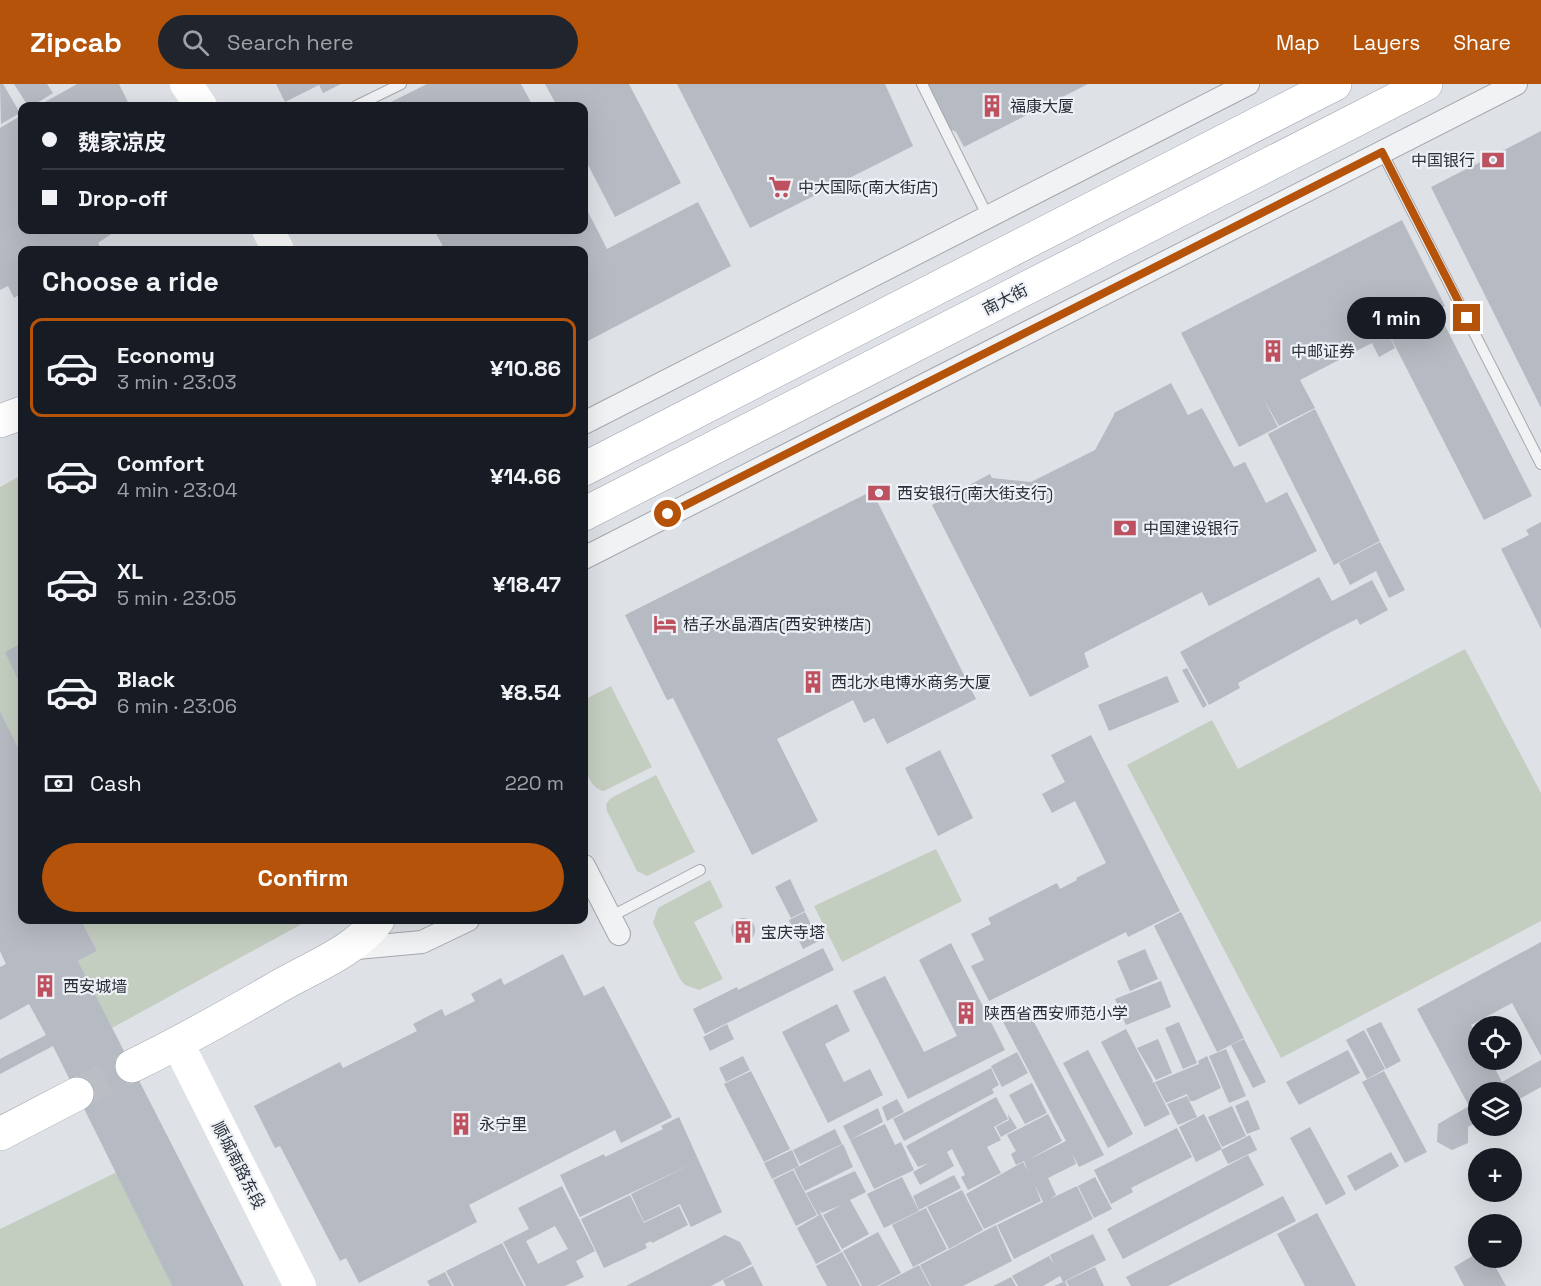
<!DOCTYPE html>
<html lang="en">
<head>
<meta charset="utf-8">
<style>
  :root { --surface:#171b24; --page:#20242c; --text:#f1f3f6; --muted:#9ea1a6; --line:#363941; --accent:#b45309 }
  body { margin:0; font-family:"Space Grotesk","Noto Sans SC",sans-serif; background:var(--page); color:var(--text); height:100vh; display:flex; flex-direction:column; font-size:22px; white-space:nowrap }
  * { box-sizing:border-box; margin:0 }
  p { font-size:20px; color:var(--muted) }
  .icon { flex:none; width:33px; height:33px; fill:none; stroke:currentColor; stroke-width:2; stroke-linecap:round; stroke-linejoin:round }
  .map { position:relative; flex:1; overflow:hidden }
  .panel { position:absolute; left:18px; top:162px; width:570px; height:678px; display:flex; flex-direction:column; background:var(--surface); border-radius:12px; box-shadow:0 6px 24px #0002 }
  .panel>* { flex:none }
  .hud { position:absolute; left:18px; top:18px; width:570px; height:132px; border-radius:12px; box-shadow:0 6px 24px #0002; display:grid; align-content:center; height:132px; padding:0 24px; background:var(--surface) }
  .tools { position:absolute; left:1468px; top:932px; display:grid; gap:12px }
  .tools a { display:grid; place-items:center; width:54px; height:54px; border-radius:50%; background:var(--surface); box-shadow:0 6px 24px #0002; font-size:30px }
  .end { position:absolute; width:27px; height:27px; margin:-14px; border:8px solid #b45309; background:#fff; box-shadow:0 0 0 3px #fff }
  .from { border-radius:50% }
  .bubble { position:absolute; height:42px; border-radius:21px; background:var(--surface); box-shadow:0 6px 24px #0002; font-size:20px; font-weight:800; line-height:42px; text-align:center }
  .hud b { display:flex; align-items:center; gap:21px; height:57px; font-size:22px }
  .hud b+b { border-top:2px solid var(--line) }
  .hud i { width:15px; height:15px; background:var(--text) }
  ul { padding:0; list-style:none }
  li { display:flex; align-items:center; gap:18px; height:99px; margin:0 12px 9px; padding:0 12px; border:3px solid transparent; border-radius:12px }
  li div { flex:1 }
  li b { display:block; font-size:22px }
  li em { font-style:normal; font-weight:800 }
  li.current { border-color:var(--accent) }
  li>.icon { width:54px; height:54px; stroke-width:1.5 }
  h2 { padding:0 24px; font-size:27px; line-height:72px }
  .pay { display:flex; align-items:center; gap:15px; height:66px; padding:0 24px; font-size:22px }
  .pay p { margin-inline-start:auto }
  .action { display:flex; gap:12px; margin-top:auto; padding:12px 24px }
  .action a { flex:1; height:69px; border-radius:36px; background:var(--accent); color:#fff; font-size:24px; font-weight:800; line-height:69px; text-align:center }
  header { display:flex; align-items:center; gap:36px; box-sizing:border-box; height:84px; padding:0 30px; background:var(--accent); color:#fff }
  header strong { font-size:28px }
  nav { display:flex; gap:33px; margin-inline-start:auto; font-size:21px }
  .search { width:420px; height:54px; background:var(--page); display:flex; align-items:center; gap:15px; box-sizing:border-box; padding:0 21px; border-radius:33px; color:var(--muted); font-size:22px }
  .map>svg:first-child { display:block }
  .green { fill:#c4cec0 }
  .building { fill:#b6bac2; fill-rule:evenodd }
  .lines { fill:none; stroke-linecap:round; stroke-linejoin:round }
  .primary-tunnel { stroke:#babdc4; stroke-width:33; stroke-dasharray:33 16; stroke-linecap:butt }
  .lane-casing { stroke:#a4a8af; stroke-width:12 }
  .street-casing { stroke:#a4a8af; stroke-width:24 }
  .primary-casing { stroke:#9fa5b0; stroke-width:34 }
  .lane { stroke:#f0f2f4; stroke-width:10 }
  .street { stroke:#f0f2f4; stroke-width:22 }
  .secondary { stroke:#fff; stroke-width:32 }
  .primary { stroke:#fff; stroke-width:33 }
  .route { stroke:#b45309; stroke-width:8 }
  .labels { text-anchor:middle; stroke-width:4.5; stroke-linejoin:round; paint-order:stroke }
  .poi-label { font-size:16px; fill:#292f3a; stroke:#edf0f4; text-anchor:start }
  .street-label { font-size:16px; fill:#292f3a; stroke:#edf0f4 }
</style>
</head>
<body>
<header>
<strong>Zipcab</strong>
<div class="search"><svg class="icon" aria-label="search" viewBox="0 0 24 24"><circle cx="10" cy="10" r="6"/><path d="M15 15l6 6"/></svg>Search here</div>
<nav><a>Map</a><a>Layers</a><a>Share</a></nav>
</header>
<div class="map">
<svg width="1541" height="1202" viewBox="0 0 1541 1202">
  <rect width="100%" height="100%" fill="#dee1e6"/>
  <g class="green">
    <polygon points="22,391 22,671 0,627 0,403"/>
    <polygon points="1465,565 1541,709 1541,837 1281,974 1127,681 1212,636 1238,685"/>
    <path d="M611 602 652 683 604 707C576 702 583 638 584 616Z"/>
    <polygon points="656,691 695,768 647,792 637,787 607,727 606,720 611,714"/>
    <polygon points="936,765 962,817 842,878 814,822"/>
    <polygon points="710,796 723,823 694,838 723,895 699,906 685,901 680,895 653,839 658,824"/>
    <polygon points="81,836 309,836 112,944 78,877 97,867"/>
    <polygon points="117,1088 172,1202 0,1202 0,1145"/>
  </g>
  <g class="building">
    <polygon points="0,0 3,0 20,29 1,40"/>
    <polygon points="14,0 47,0 53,9 32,22 28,22"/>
    <polygon points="77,0 119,0 130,22 38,22"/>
    <polygon points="276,0 341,0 323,9 319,1 285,18"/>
    <polygon points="427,0 521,0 533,22 383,22"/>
    <polygon points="545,0 629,0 681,99 615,133 584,73 584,22 557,22"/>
    <polygon points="677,0 885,0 913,62 750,144"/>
    <polygon points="928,0 1088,0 964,63 956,48 950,45"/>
    <polygon points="22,31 22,146 117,146 98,159 101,165 98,166 22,166 22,209 14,214 8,202 0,206 0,44"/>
    <polygon points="1541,47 1541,324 1431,103"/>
    <polygon points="698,118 731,182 584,259 584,166 445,166 434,146 584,146 584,120 607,165"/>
    <polygon points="1402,136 1445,222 1437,226 1532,412 1484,436 1389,250 1395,264 1379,273 1372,259 1300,296 1315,324 1279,342 1263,314 1278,343 1239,363 1181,249"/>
    <polygon points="1171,299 1188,331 1202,324 1234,383 1245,378 1266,419 1287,408 1317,467 1209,522 1202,508 1084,569 1089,583 1030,613 932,421 990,390 992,394 1031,398 1095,366 1114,331 1114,329"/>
    <polygon points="1315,325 1380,457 1334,481 1268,350"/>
    <polygon points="872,407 976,615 887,660 874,634 864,639 853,616 777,655 818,737 752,771 673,614 667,616 625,531"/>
    <polygon points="1541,438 1541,545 1501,465 1529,451 1526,446"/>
    <polygon points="1380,458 1405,506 1389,514 1376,487 1350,501 1339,479"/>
    <polygon points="1319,493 1332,517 1372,496 1388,526 1360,541 1357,535 1331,548 1238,599 1240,604 1209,621 1180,568"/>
    <polygon points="22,559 22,604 5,568"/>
    <polygon points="1187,584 1207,621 1203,624 1182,586"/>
    <polygon points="1167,592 1179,618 1109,647 1098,621"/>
    <polygon points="0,627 22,671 22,836 81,836 97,867 78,877 244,1202 172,1202 53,962 0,990 0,975 46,951 29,920 0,936 0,883 6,880 0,867"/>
    <polygon points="1091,651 1180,827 1128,853 1126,848 989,917 971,882 984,876 971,850 991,840 988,834 1057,799 1060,805 1077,796 1076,794 1106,779 1075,717 1052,729 1042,710 1065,698 1051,671"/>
    <polygon points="940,666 973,734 938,752 905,684"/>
    <polygon points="790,795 805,827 791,834 775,803"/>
    <polygon points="805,828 819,857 803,865 789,836"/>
    <polygon points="1181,828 1244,954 1217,968 1154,842"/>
    <circle cx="743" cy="846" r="12"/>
    <polygon points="1541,858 1541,972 1512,919 1471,941 1479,956 1479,975 1490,975 1502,998 1541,976 1541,1003 1512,1019 1512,1008 1479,1008 1479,1037 1468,1043 1468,1059 1452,1066 1437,1058 1438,1040 1469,1022 1417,925"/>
    <polygon points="951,859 1005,966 908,1015 853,907 885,892 924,968 957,952 919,876"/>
    <polygon points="823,864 834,886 705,950 693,925 737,903 738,906"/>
    <polygon points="1145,865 1158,895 1130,907 1117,877"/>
    <polygon points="563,870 584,912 604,902 672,1033 621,1059 615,1046 469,1121 477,1138 359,1199 346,1174 340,1177 280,1062 275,1064 254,1022 340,978 343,984 417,947 413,940 442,925 445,932 475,917 471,910 501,894 504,901"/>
    <polygon points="1161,897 1171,923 1126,941 1115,915"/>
    <polygon points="837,920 850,947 825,960 844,998 870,985 883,1011 828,1039 782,948"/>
    <polygon points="1025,921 1104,1071 1079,1083 1072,1069 1076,1080 1048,1094 1056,1111 1050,1115 1077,1102 1093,1135 1014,1175 997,1141 1043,1118 1034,1099 1041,1117 984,1145 966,1110 1023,1078 1028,1087 1024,1077 1016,1081 1011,1070 1016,1067 1007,1051 1048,1030 1062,1057 1028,1076 1066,1057 1001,934"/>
    <polygon points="1179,938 1197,979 1183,985 1165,944"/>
    <polygon points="1381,938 1401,977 1386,985 1366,945"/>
    <polygon points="727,940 734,955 710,967 703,953"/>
    <polygon points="1126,945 1153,997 1151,999 1154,998 1170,1030 1145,1043 1101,958"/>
    <polygon points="1364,946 1385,985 1367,995 1346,956"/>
    <polygon points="1158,955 1172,989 1156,996 1137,964"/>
    <polygon points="1244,955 1266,998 1253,1004 1231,961"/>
    <polygon points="1226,965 1246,1012 1229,1019 1209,972"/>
    <polygon points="1088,966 1133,1050 1108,1064 1063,979"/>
    <polygon points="1348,966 1360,989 1299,1021 1286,998"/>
    <polygon points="1017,968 1028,989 1002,1003 991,982"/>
    <polygon points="743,972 750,986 726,998 719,984"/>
    <polygon points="1207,972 1221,1004 1194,1017 1190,1017 1187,1010 1166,1019 1155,998 1199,980 1198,977"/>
    <polygon points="991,984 999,1001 992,1005 994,1009 904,1057 893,1035"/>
    <polygon points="751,987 790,1065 764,1078 724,1000"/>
    <polygon points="1384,987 1427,1068 1405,1079 1362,998"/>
    <polygon points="1032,999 1047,1029 1025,1040 1009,1011"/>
    <polygon points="1187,1012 1197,1033 1178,1041 1167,1020"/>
    <polygon points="996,1013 1008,1035 994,1043 1001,1056 987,1063 1001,1089 968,1106 961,1093 965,1091 952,1065 947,1068 954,1082 920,1101 913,1088 929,1079 918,1083 906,1062"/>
    <polygon points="897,1015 904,1028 887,1037 882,1023"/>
    <polygon points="1248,1016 1260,1045 1247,1050 1235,1022"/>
    <polygon points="1232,1022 1246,1052 1222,1063 1208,1033"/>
    <polygon points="878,1024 883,1038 850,1056 843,1042"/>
    <polygon points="1008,1030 1017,1044 1001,1053 996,1043 1009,1036"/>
    <polygon points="1204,1030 1222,1065 1196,1078 1179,1043"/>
    <polygon points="679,1033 722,1128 691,1143 680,1120 644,1138 631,1110 694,1079 580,1133 560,1091 604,1070 605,1073 663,1045 661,1042"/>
    <polygon points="885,1040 895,1061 901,1058 914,1086 874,1105 850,1056"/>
    <polygon points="1310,1043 1346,1110 1326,1121 1290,1054"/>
    <polygon points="1177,1044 1192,1073 1131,1104 1133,1108 1111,1120 1094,1086"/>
    <polygon points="835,1045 842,1060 800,1080 793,1066"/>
    <polygon points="1250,1051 1257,1066 1228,1080 1221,1066"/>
    <polygon points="843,1060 853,1083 805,1107 794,1085"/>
    <polygon points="792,1066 799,1082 772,1095 764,1079"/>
    <polygon points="1391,1068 1399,1082 1355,1107 1347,1092"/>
    <polygon points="1248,1071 1264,1101 1123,1175 1107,1145"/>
    <polygon points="793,1086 817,1131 796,1142 773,1096"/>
    <polygon points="855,1087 866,1108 850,1116 869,1150 842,1165 823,1131 841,1121 822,1129 820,1126 821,1130 818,1131 806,1109"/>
    <polygon points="954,1091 961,1104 919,1126 913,1112"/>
    <polygon points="902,1093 919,1127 884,1144 867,1110"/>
    <polygon points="1095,1093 1112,1125 1094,1134 1078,1102"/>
    <path d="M562 1102 595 1167 576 1177 584 1193 565 1202H526L503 1158 529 1145 518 1124ZM555 1142 568 1165 538 1180 526 1157Z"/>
    <polygon points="962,1106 983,1146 949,1165 927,1123"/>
    <polygon points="630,1111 644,1139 679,1122 688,1141 652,1159 651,1157 645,1160 647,1164 604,1184 581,1135"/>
    <polygon points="1283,1112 1296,1137 1168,1202 1131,1202 1126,1193"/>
    <polygon points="926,1124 947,1165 913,1183 892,1141"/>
    <polygon points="1317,1129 1356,1202 1305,1202 1277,1150"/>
    <polygon points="821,1130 841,1167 816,1180 797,1144"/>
    <polygon points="996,1141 1012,1177 963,1202 931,1202 920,1181"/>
    <polygon points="878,1148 901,1189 877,1202 862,1202 843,1167"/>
    <polygon points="1093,1150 1106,1176 1065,1197 1067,1202 1054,1202 1063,1198 1060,1192 1043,1202 1018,1202 1012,1192 1049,1172 1054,1181 1050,1171"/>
    <polygon points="725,1151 740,1158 752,1180 711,1202 626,1202"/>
    <polygon points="502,1159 524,1202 454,1202 446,1187"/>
    <polygon points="842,1168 854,1190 860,1202 827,1202 816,1182"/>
    <polygon points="1479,1168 1479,1173 1490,1173 1506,1202 1464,1202 1454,1183"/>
    <polygon points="919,1181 930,1202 879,1202"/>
    <polygon points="753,1182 763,1202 726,1202 723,1196"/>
    <polygon points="1095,1183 1104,1202 1069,1202 1066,1197"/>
    <polygon points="445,1188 452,1202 430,1202 427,1197"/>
    <polygon points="1011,1193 1016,1202 993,1202"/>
  </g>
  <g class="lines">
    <polyline class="primary-tunnel" points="77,1010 132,982"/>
    <g class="lane-casing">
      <g id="lane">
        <polyline points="922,0 988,133"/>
        <polyline points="356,22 401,0"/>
        <polyline points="1382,68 1541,380"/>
        <polyline points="610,833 700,786"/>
      </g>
    </g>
    <g class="street-casing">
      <g id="street">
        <polyline points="584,339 1248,0"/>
        <polyline points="584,474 1516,0"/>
        <polyline points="584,782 619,850"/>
        <polyline points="346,865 422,858 468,836"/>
      </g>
    </g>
    <g class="primary-casing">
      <g id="primary">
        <polyline points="0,337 22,329"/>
        <polyline points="584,385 1335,0"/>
        <polyline points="584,430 1426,0"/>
        <path d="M132 982C184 957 233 929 283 900 315 882 356 866 378 836"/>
        <polyline points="0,1050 77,1010"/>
      </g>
    </g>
    <use href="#lane" class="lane"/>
    <use href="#street" class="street"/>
    <g class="secondary">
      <polyline points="186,0 201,22"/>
      <polyline points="268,146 278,166"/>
      <polyline points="178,960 300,1202"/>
    </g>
    <use href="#primary" class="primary"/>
  </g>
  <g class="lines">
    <polyline class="route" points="668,430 1382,68 1467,234"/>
  </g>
  <defs>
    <g id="building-bare" transform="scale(1.8)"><path d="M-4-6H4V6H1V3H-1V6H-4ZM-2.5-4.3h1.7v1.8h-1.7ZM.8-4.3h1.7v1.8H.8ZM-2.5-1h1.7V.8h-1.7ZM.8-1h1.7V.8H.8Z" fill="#bd515f" stroke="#edf0f4" stroke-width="2.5" paint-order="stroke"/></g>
    <g id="bank-bare" transform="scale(1.8)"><path d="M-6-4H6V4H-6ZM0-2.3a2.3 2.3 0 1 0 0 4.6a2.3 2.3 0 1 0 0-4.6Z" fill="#bd515f" stroke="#edf0f4" stroke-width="2.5" paint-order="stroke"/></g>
    <g id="supermarket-bare" transform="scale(1.8)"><path d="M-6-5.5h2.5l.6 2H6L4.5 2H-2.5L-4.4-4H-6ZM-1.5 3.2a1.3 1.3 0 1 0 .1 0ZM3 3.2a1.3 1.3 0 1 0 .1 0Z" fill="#bd515f" stroke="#edf0f4" stroke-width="2.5" paint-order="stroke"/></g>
    <g id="hotel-bare" transform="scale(1.8)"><path d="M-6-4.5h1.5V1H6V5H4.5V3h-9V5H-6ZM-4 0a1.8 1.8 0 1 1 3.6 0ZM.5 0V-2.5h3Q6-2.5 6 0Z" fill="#bd515f" stroke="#edf0f4" stroke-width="2.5" paint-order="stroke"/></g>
  </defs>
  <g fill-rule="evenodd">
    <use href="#building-bare" x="992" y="22"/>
    <use href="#bank-bare" x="1493" y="76"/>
    <use href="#supermarket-bare" x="780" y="103"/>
    <use href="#building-bare" x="1273" y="267"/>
    <use href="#bank-bare" x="879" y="409"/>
    <use href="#bank-bare" x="1125" y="444"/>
    <use href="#hotel-bare" x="665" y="540"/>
    <use href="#building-bare" x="813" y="598"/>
    <use href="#building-bare" x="743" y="848"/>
    <use href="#building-bare" x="45" y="902"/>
    <use href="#building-bare" x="966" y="929"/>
    <use href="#building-bare" x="461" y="1040"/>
  </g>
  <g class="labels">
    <g class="poi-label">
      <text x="1010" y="28">福康大厦</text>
      <text x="1475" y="82" text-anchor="end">中国银行</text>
      <text x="798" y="109">中大国际(南大街店)</text>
      <text x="1291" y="273">中邮证券</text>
      <text x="897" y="415">西安银行(南大街支行)</text>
      <text x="1143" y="450">中国建设银行</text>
      <text x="683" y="546">桔子水晶酒店(西安钟楼店)</text>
      <text x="831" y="604">西北水电博水商务大厦</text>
      <text x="761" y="854">宝庆寺塔</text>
      <text x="63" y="908">西安城墙</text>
      <text x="984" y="935">陕西省西安师范小学</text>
      <text x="479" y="1046">永宁里</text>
    </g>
    <g class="street-label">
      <text transform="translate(1005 215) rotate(-27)" y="6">南大街</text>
      <text transform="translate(239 1081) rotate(63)" y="6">顺城南路东段</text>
    </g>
  </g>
</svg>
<div class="tools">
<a><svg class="icon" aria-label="locate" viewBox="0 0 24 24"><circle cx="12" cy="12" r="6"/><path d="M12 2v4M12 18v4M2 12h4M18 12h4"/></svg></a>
<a><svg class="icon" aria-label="layers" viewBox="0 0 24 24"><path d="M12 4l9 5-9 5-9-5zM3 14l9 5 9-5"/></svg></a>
<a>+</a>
<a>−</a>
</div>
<i class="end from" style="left:668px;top:430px"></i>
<i class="end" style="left:1467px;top:234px"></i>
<div class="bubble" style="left:1347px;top:213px;width:99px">1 min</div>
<div class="hud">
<b><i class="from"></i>魏家凉皮</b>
<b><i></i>Drop-off</b>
</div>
<section class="panel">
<h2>Choose a ride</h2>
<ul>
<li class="current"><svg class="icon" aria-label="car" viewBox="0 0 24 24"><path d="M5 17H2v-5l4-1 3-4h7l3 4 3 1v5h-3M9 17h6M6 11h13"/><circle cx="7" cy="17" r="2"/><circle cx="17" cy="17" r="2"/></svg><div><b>Economy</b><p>3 min · 23:03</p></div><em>¥10.86</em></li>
<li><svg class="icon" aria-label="car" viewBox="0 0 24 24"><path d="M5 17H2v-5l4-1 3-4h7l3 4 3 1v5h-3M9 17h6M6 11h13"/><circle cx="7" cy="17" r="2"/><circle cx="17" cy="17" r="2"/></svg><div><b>Comfort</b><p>4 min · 23:04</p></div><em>¥14.66</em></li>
<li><svg class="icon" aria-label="car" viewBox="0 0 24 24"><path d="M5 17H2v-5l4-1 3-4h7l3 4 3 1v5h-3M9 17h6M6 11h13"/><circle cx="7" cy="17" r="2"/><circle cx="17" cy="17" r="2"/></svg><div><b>XL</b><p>5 min · 23:05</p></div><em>¥18.47</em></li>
<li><svg class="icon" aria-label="car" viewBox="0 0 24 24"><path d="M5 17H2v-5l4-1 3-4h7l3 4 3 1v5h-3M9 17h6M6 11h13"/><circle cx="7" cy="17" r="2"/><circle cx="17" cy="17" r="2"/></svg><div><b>Black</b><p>6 min · 23:06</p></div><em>¥8.54</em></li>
</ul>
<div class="pay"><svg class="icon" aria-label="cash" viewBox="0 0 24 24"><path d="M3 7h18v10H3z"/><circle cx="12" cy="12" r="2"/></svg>Cash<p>220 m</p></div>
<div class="action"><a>Confirm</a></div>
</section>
</div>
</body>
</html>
